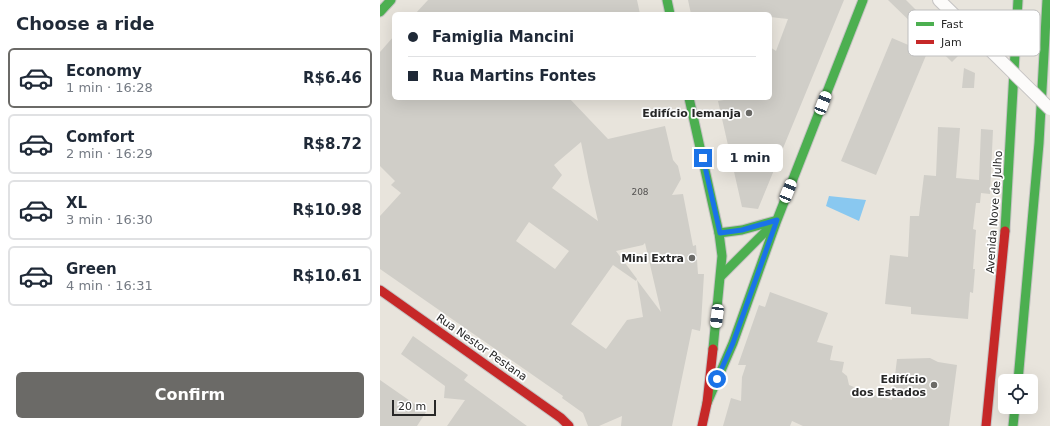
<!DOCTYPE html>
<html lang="en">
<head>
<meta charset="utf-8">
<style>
  :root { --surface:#fff; --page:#f2f2f3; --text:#1f2937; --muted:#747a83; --line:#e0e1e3; --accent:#6b6a67 }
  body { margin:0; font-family:"DejaVu Sans",sans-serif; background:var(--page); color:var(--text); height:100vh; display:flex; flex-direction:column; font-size:15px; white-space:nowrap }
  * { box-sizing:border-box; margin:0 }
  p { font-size:13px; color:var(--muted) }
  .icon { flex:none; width:22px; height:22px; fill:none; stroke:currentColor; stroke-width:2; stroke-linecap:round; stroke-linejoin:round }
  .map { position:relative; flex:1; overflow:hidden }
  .details { display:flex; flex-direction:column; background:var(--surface); width:380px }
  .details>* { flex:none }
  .guide { position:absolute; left:12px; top:12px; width:380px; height:88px; border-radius:6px; box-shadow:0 4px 16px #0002; display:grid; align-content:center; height:88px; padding:0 16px; background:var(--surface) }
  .controls { position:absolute; left:618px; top:374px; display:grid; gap:8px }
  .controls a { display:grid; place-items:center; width:40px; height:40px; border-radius:6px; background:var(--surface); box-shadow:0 4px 16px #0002; font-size:20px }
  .scale { position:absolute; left:12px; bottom:10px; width:44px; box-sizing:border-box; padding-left:4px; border:2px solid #282828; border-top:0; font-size:11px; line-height:14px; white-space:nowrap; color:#282828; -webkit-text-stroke:3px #fff; paint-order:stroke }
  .end { position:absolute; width:18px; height:18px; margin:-9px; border:5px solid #1a73e8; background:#fff; box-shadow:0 0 0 2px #fff }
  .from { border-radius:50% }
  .bubble { position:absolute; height:28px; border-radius:6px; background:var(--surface); box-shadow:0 4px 16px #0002; font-size:13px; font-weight:600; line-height:28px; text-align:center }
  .car { position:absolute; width:12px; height:24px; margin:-12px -6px; border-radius:5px; box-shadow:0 0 3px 1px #0007; background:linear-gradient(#fff 24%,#345 0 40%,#fff 0 76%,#345 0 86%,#fff 0) }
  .guide b { display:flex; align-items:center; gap:14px; height:38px; font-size:15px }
  .guide b+b { border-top:1px solid var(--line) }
  .guide i { width:10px; height:10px; background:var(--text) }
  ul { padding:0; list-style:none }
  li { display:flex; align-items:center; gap:12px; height:60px; margin:0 8px 6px; padding:0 8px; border:2px solid var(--line); border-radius:6px }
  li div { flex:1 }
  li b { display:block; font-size:15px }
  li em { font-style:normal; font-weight:600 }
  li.active { border-color:var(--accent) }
  li>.icon { width:36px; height:36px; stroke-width:1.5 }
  h2 { padding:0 16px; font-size:18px; line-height:48px }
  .button { display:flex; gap:8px; margin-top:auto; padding:8px 16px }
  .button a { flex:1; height:46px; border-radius:6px; background:var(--accent); color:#fff; font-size:16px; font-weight:600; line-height:46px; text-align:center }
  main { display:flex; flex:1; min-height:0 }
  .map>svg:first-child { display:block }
  .water { fill:#89c8f0 }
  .building { fill:#d0cec8; fill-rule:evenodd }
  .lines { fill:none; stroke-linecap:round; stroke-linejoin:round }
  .street-casing { stroke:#c5c3c3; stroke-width:14 }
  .fast-casing { stroke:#c5c3c3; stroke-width:11 }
  .jam-casing { stroke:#c5c3c3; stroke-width:11 }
  .street { stroke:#fcfbfa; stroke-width:12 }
  .fast { stroke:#4caf50; stroke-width:9 }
  .jam { stroke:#c62828; stroke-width:9 }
  .street-bridge-casing { stroke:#c5c3c3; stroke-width:14; stroke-linecap:butt }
  .street-bridge { stroke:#fcfbfa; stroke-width:12 }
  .route { stroke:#1a73e8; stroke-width:5 }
  .poi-dot { fill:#6b6a67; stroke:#fff; stroke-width:1.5 }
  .labels { text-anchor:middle; stroke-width:3.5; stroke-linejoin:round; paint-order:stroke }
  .number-label { font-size:9px; fill:#535251 }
  .poi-label { font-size:11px; font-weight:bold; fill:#282828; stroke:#fff; text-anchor:end }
  .street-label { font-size:11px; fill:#282828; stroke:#fff }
  .key { fill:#fff; stroke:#bebebe; stroke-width:1 }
  .key-label { font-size:11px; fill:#282828 }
</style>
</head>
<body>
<main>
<section class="details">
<h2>Choose a ride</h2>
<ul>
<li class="active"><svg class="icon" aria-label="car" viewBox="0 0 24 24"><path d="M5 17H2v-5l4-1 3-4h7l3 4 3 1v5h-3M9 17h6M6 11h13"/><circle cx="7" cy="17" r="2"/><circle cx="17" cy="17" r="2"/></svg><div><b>Economy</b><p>1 min · 16:28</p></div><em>R$6.46</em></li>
<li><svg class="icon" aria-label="car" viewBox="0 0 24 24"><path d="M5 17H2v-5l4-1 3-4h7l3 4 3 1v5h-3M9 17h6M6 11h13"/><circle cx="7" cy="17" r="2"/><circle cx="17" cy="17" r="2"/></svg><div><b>Comfort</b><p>2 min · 16:29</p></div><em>R$8.72</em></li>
<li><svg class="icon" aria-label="car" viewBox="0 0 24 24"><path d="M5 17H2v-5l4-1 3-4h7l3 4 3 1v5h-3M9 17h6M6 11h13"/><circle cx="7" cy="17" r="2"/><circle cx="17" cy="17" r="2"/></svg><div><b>XL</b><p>3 min · 16:30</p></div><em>R$10.98</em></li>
<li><svg class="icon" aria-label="car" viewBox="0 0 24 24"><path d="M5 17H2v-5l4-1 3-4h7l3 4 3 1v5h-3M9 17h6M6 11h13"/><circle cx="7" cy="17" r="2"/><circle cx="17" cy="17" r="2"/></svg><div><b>Green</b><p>4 min · 16:31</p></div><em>R$10.61</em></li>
</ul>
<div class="button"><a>Confirm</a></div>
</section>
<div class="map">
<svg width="670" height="426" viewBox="0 0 670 426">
  <rect width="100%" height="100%" fill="#e8e4dc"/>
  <polygon class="water" points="449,196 486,200 479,221 446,206"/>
  <g class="building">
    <polygon points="48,0 257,0 260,14 35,14"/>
    <polygon points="308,0 464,0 378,209 362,207 338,101 356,98 390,98 390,47 396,51 408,19 390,17 390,14 348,12 351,14 311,14"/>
    <polygon points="508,0 526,0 580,54 572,62"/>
    <path d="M14 36V98H189L228 139 285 126 293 160 298 166 301 179 292 195 303 194 313 246 316 245 318 274H324L321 324 320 331 312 329 292 426H241L242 416 219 426H208L203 413 182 398 183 396 0 269V216L21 193 11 185 15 181 0 166V52ZM201 142 209 182 218 221 172 188 182 175 174 165ZM149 222 189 251 175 269 136 241ZM265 243 281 312 257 280 263 317 247 320 226 349 191 324 233 265 256 281 257 279 236 251 263 245Z"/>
    <polygon points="512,38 547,53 496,175 461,161"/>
    <polygon points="584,68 595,73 594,88 582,88"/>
    <polygon points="558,127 580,128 576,178 599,180 601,129 613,130 610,194 601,193 600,203 596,203 593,229 596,230 593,269 595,269 593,293 590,292 588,319 531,314 531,307 505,304 510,255 528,257 530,216 539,216 544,175 556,176"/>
    <polygon points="390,292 448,313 437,342 453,346 450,360 464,362 462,372 467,376 469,385 474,387 473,389 512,400 517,359 550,358 558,362 577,365 569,426 423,426 412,421 410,426 343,426 351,398 361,401 362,377 366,365 358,365 379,305 385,307"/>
    <polygon points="33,336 88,375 84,380 147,426 67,426 85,400 64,398 65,386 21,354"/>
    <polygon points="0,380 46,412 37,426 0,426"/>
  </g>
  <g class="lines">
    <g class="street-casing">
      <polyline id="street" points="559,0 607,47"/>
    </g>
    <g class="fast-casing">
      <g id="fast">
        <polyline points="287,0 290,14"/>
        <polyline points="0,12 11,0"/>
        <polyline points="309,98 339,233 342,256 333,349"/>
        <polyline points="625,231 638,0"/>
        <polyline points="339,233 362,230 394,221"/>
        <polyline points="341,276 394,223"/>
        <polyline points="638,381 659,143 667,0"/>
        <polyline points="327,403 353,343 397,220 483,0"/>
        <polyline points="633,426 635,407"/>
      </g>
    </g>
    <g class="jam-casing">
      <g id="jam">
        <polyline points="0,290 181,418 189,426"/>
        <polyline points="322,426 327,403 333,349"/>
        <polyline points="606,426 625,231"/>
      </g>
    </g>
    <use href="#street" class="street"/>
    <use href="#fast" class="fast"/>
    <use href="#jam" class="jam"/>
    <g class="street-bridge-casing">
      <polyline id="street-bridge" points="607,47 670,109"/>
    </g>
    <use href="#street-bridge" class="street-bridge"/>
  </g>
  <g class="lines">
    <polyline class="route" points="323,158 340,233 362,230 397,220 353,343 337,379"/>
  </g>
  <g class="poi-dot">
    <circle cx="369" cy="113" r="4"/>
    <circle cx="312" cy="258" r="4"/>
    <circle cx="554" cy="385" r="4"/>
  </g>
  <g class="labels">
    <g class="number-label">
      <text x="260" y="195">208</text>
    </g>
    <g class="poi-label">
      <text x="361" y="117">Edifício Iemanja</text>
      <text x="304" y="262">Mini Extra</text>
      <text x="546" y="383">Edifício<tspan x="546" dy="13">dos Estados</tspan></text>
    </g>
    <g class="street-label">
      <text transform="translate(614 212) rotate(-86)" y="4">Avenida Nove de Julho</text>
      <text transform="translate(102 347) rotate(35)" y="4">Rua Nestor Pestana</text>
    </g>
  </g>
  <rect x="528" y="10" width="132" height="46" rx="6" class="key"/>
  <rect x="536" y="22" width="18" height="4" fill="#4caf50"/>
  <rect x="536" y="40" width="18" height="4" fill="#c62828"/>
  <g class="key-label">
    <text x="561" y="28">Fast</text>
    <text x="561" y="46">Jam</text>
  </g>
</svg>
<div class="controls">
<a><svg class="icon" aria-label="locate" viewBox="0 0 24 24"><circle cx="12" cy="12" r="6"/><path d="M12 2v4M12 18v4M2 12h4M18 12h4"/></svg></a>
</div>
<div class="scale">20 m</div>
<i class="end from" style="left:337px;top:379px"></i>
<i class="end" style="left:323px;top:158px"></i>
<div class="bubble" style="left:337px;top:144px;width:66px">1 min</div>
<i class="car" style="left:443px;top:103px;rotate:21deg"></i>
<i class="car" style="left:408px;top:191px;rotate:22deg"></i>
<i class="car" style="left:337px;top:316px;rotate:187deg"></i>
<div class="guide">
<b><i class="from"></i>Famiglia Mancini</b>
<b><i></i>Rua Martins Fontes</b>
</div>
</div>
</main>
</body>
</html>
